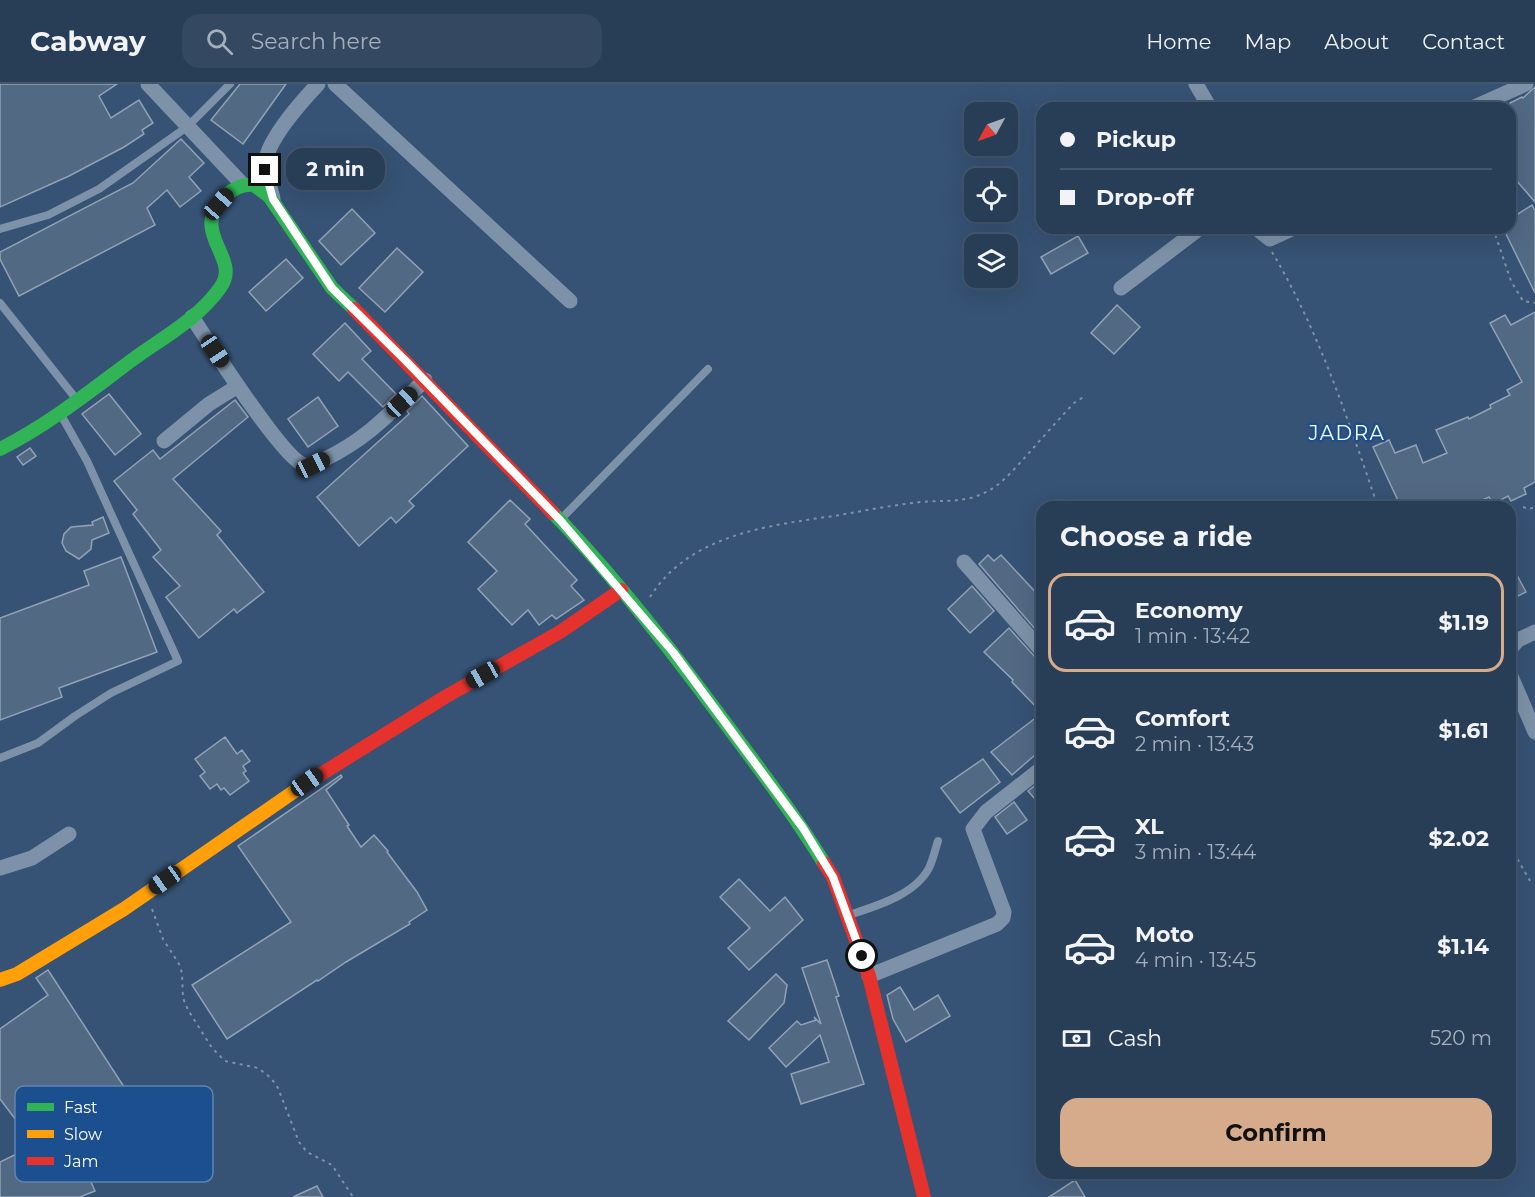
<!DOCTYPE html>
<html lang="en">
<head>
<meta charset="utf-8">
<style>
  :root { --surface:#283e57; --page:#344961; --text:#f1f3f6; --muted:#a5aeba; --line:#44576d; --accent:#d6ab8b }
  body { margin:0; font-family:Montserrat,sans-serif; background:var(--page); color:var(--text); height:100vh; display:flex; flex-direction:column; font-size:22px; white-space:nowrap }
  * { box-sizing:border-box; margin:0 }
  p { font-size:20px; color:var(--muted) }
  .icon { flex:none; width:33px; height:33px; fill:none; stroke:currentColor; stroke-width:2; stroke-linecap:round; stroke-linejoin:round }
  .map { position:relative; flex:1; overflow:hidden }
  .panel { position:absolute; left:1036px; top:417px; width:480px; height:678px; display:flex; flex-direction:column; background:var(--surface); border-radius:18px; box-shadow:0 6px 24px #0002,0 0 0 2px var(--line) }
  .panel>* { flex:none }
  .banner { position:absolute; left:1036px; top:18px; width:480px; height:132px; border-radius:18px; box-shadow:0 6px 24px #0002,0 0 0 2px var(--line); display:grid; align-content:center; height:132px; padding:0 24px; background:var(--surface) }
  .needle { width:39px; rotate:230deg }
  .fabs { position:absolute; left:964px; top:18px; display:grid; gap:12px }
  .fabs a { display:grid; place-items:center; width:54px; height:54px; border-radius:12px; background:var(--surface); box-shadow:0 6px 24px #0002,0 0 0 2px var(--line); font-size:30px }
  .end { position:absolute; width:27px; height:27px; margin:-14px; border:8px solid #fff; background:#111; box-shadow:0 0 0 3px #111 }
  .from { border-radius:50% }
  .bubble { position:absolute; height:42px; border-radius:18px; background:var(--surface); box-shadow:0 6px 24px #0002,0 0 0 2px var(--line); font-size:20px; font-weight:700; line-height:42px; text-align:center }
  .car { position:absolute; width:18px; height:36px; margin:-18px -9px; border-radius:8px; box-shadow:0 0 4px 2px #0007; background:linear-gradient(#222 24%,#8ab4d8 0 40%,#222 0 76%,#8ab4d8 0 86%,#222 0) }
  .banner b { display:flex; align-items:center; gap:21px; height:57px; font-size:22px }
  .banner b+b { border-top:2px solid var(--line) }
  .banner i { width:15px; height:15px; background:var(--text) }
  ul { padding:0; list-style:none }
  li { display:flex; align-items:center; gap:18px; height:99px; margin:0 12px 9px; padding:0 12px; border:3px solid transparent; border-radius:18px }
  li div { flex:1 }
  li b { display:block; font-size:22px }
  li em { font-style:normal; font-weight:700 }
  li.selected { border-color:var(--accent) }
  li>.icon { width:54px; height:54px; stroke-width:1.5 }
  h2 { padding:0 24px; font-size:27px; line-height:72px }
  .pay { display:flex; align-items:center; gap:15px; height:66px; padding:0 24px; font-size:22px }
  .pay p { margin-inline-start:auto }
  .cta { display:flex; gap:12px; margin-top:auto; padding:12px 24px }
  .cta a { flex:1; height:69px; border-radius:18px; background:var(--accent); color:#111; font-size:24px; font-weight:700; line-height:69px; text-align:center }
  header { display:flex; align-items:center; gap:36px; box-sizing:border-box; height:84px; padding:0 30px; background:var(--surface); border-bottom:2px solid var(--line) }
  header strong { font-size:28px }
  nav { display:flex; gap:33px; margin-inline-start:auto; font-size:21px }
  .search { width:420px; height:54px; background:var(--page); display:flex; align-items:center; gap:15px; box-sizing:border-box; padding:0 21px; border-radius:18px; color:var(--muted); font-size:22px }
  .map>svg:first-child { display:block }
  .building { fill:#526984; stroke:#92a2b6; stroke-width:1.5 }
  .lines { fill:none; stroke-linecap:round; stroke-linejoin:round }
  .path { stroke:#7d92a8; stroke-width:2; stroke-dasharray:3 4.5; stroke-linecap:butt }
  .lane { stroke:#7d92a8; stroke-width:8 }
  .street { stroke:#7d92a8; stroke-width:15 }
  .fast { stroke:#30b455; stroke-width:14 }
  .slow { stroke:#ff9f0a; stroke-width:14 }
  .jam { stroke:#e5322d; stroke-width:14 }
  .route { stroke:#fff; stroke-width:8 }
  .labels { text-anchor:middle; stroke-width:4.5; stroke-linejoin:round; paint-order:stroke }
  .quarter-label { font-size:20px; letter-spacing:1.5px; fill:#fff; stroke:#1b4f8f }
  .key { fill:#1b4f8f; stroke:#5f84b1; stroke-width:1.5 }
  .key-label { font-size:16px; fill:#fff }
</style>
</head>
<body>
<header>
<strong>Cabway</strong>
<div class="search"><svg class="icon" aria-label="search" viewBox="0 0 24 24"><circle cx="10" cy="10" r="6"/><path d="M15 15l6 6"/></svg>Search here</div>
<nav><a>Home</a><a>Map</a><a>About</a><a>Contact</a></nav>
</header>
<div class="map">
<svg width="1535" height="1113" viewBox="0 0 1535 1113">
  <rect width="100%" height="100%" fill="#365274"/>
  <g class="building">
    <polygon points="0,0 117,0 99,12 111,34 139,16 153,39 142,46 144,50 124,63 69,92 0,123"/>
    <polygon points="240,0 286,0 243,60 211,36"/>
    <polygon points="1535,3 1535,118 1510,89 1510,19 1522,13 1523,14"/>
    <polygon points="181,55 204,79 189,93 201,107 180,123 167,106 147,124 155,141 19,212 0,175 0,168 133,99"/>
    <polygon points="1532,121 1535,127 1535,209 1503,144 1510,144 1510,135"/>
    <polygon points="352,125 375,149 341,181 319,157"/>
    <polygon points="1078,152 1088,169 1051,190 1041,173"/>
    <polygon points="397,164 423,188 385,228 359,204"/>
    <polygon points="286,175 303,194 266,227 249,208"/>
    <polygon points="1117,221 1140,243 1114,270 1091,249"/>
    <polygon points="1535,228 1535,398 1524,404 1526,410 1511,417 1508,412 1493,420 1489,413 1471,421 1470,417 1457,423 1401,423 1373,363 1389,356 1395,369 1416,361 1423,379 1447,369 1436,346 1468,333 1469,335 1491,324 1490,321 1510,311 1507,306 1522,298 1490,239 1505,231 1511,241"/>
    <polygon points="345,239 371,267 362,275 396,310 383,323 348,288 339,297 313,270"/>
    <polygon points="109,310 141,350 115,371 82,330"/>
    <polygon points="422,312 468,362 409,417 414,422 396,439 391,433 359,462 317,413 409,330 407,327"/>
    <polygon points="318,313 338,342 308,363 288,335"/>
    <polygon points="235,316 248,333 173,395 221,447 217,451 264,508 237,529 234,525 199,554 166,513 180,502 153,473 161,466 133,430 137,426 114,397 153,366 160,375"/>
    <polygon points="30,364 36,372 23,381 17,373"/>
    <polygon points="510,416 530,435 525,440 577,496 571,502 584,516 556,535 552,531 539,541 528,526 512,541 478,505 497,487 468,458"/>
    <polygon points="103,433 109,449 92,456 91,465 79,475 66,467 62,459 64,450 71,443 93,441 92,438"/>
    <polygon points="988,471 994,477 1001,471 1042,515 1042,553 979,480"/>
    <polygon points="121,473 157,568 59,604 62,613 0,636 0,534 89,501 84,487"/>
    <polygon points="1510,478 1526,508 1510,516"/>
    <polygon points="972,502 994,527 970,549 948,525"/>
    <polygon points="1009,544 1035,573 1042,577 1042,665 1012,691 991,668 1042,629 1012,598 1013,596 984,568"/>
    <polygon points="225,653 237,670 242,666 250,677 243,682 246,687 243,689 249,697 230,711 224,704 221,706 217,700 210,705 200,692 205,688 195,675"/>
    <polygon points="983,675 1000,698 960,729 941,704"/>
    <polygon points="341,691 342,693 326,706 349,741 347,742 361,763 374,751 388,767 387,768 417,808 427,826 409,838 410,840 346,878 318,897 317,896 227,955 192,901 291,838 238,762"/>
    <polygon points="1042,696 1042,723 1028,707"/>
    <polygon points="1014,718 1027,736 1007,750 995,733"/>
    <polygon points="739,795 770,827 785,813 803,836 749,886 728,864 750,844 720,813"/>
    <polygon points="827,876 839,912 836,913 864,1000 801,1020 791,990 829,978 820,951 786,983 769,964 797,937 801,941 816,936 814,933 821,940 802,884"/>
    <polygon points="48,886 128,1009 93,1030 94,1031 69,1048 95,1107 80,1113 0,1113 0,1078 35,1061 0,1015 0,945 48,911 36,894"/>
    <polygon points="776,890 787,901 784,919 749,956 728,937"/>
    <polygon points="900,903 914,926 938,911 950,932 906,958 893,935 887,911"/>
    <polygon points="1075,1096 1085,1113 1049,1113"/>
    <polygon points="317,1102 323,1113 293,1113"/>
  </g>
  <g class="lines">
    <g class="path">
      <polyline points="1493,144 1511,197 1523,217 1535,219"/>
      <path d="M1272 168C1319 247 1348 336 1378 423"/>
      <polyline points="1523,423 1529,425 1535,423"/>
      <path d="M650 513C690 449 773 441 840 431 867 426 894 421 921 418 943 416 964 419 984 409 1002 401 1015 384 1028 370 1043 353 1058 336 1074 319L1085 312"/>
      <polyline points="1510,762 1530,797"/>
      <polyline points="152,825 163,855 179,880 182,889 183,914 188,926 212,964 225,977 258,984 271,994 278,1004 299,1058 307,1068 332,1081 353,1113"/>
    </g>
    <g class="lane">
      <polyline points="0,145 48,131 99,105 187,43 230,0"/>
      <polyline points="0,219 77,316"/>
      <polyline points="561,435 708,285"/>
      <polyline points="0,674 38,659 75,632 111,609 178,577 87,377 61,331"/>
      <path d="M849 831C876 822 915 811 929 784 933 776 935 766 938 757"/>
    </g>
    <g class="street">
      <polyline points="148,0 243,101"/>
      <polyline points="335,0 570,217"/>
      <polyline points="1196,0 1210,24"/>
      <polyline points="1472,24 1526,0"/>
      <path d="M273 115C271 104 266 94 265 83 264 59 302 17 318 0"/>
      <polyline points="1256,144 1270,155 1294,144"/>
      <polyline points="1121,204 1200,144"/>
      <path d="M192 233C208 257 283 375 304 381 311 384 319 378 325 375 367 355 391 328 425 296"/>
      <polyline points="164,357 209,320 238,302"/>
      <polyline points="964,478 1042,567"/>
      <polyline points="1510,565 1518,556 1535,548"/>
      <polyline points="1510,590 1535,648"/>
      <polyline points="0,784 32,774 69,750"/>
      <polyline points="869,892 997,840 1003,834 1004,828 973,745 986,728 1042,684"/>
    </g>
    <g class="fast">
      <path d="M0 365C48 341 89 308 132 276 162 254 198 235 220 204 243 173 187 150 225 112 234 104 243 100 254 101L269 112 332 204 354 225"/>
      <path d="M553 429C617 495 674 570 729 644 762 688 795 732 824 779"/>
    </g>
    <polyline class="slow" points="0,896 17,890 124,825 302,702"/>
    <g class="jam">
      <polyline points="354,225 553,429"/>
      <polyline points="302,702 445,613 560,548 621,506"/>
      <polyline points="824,779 833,793 869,892 924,1113"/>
    </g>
  </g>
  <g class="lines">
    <polyline class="route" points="265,86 273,115 332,204 406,277 560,436 673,568 803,744 833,793 862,872"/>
  </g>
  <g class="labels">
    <g class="quarter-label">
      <text x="1347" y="356">JADRA</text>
    </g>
  </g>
  <rect x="15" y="1002" width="198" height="96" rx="9" class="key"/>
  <rect x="27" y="1019" width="27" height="8" fill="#30b455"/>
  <rect x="27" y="1046" width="27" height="8" fill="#ff9f0a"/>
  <rect x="27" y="1073" width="27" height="8" fill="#e5322d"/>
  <g class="key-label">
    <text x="64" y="1029">Fast</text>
    <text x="64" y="1056">Slow</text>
    <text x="64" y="1083">Jam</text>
  </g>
</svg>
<div class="fabs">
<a><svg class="needle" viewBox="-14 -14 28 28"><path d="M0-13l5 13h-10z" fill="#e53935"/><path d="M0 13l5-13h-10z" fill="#a5aeba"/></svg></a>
<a><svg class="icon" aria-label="locate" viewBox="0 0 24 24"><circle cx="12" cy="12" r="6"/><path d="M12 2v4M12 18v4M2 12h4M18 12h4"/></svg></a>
<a><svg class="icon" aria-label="layers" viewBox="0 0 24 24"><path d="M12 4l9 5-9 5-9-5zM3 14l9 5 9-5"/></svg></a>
</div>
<i class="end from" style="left:862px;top:872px"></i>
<i class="end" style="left:265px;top:86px"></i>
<div class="bubble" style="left:286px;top:64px;width:99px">2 min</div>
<i class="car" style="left:219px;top:120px;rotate:41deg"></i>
<i class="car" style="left:215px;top:267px;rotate:146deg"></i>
<i class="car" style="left:402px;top:318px;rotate:47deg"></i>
<i class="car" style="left:313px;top:381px;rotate:64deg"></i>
<i class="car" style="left:483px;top:591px;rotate:241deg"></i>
<i class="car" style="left:307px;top:698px;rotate:55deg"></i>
<i class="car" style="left:165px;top:796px;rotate:235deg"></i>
<div class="banner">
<b><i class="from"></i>Pickup</b>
<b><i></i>Drop-off</b>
</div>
<section class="panel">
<h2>Choose a ride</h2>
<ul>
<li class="selected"><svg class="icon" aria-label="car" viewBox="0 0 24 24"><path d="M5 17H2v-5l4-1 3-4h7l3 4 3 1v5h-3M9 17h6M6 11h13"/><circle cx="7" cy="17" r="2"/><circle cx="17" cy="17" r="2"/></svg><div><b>Economy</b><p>1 min · 13:42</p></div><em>$1.19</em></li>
<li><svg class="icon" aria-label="car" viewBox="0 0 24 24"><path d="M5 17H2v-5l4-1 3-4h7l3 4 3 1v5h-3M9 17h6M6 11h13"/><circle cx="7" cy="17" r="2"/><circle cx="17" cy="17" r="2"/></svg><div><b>Comfort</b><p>2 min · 13:43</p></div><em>$1.61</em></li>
<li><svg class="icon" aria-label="car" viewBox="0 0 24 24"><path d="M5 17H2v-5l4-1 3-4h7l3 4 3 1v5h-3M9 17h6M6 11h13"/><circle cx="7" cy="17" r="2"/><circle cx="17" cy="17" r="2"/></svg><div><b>XL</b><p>3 min · 13:44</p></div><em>$2.02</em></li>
<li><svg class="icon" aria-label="car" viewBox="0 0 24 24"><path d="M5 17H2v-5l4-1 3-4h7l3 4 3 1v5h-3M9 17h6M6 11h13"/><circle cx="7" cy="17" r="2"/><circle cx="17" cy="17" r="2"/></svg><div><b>Moto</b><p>4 min · 13:45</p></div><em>$1.14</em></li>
</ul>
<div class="pay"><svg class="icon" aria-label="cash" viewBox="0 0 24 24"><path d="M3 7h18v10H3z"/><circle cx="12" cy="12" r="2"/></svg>Cash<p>520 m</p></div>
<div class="cta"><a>Confirm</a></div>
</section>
</div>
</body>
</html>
